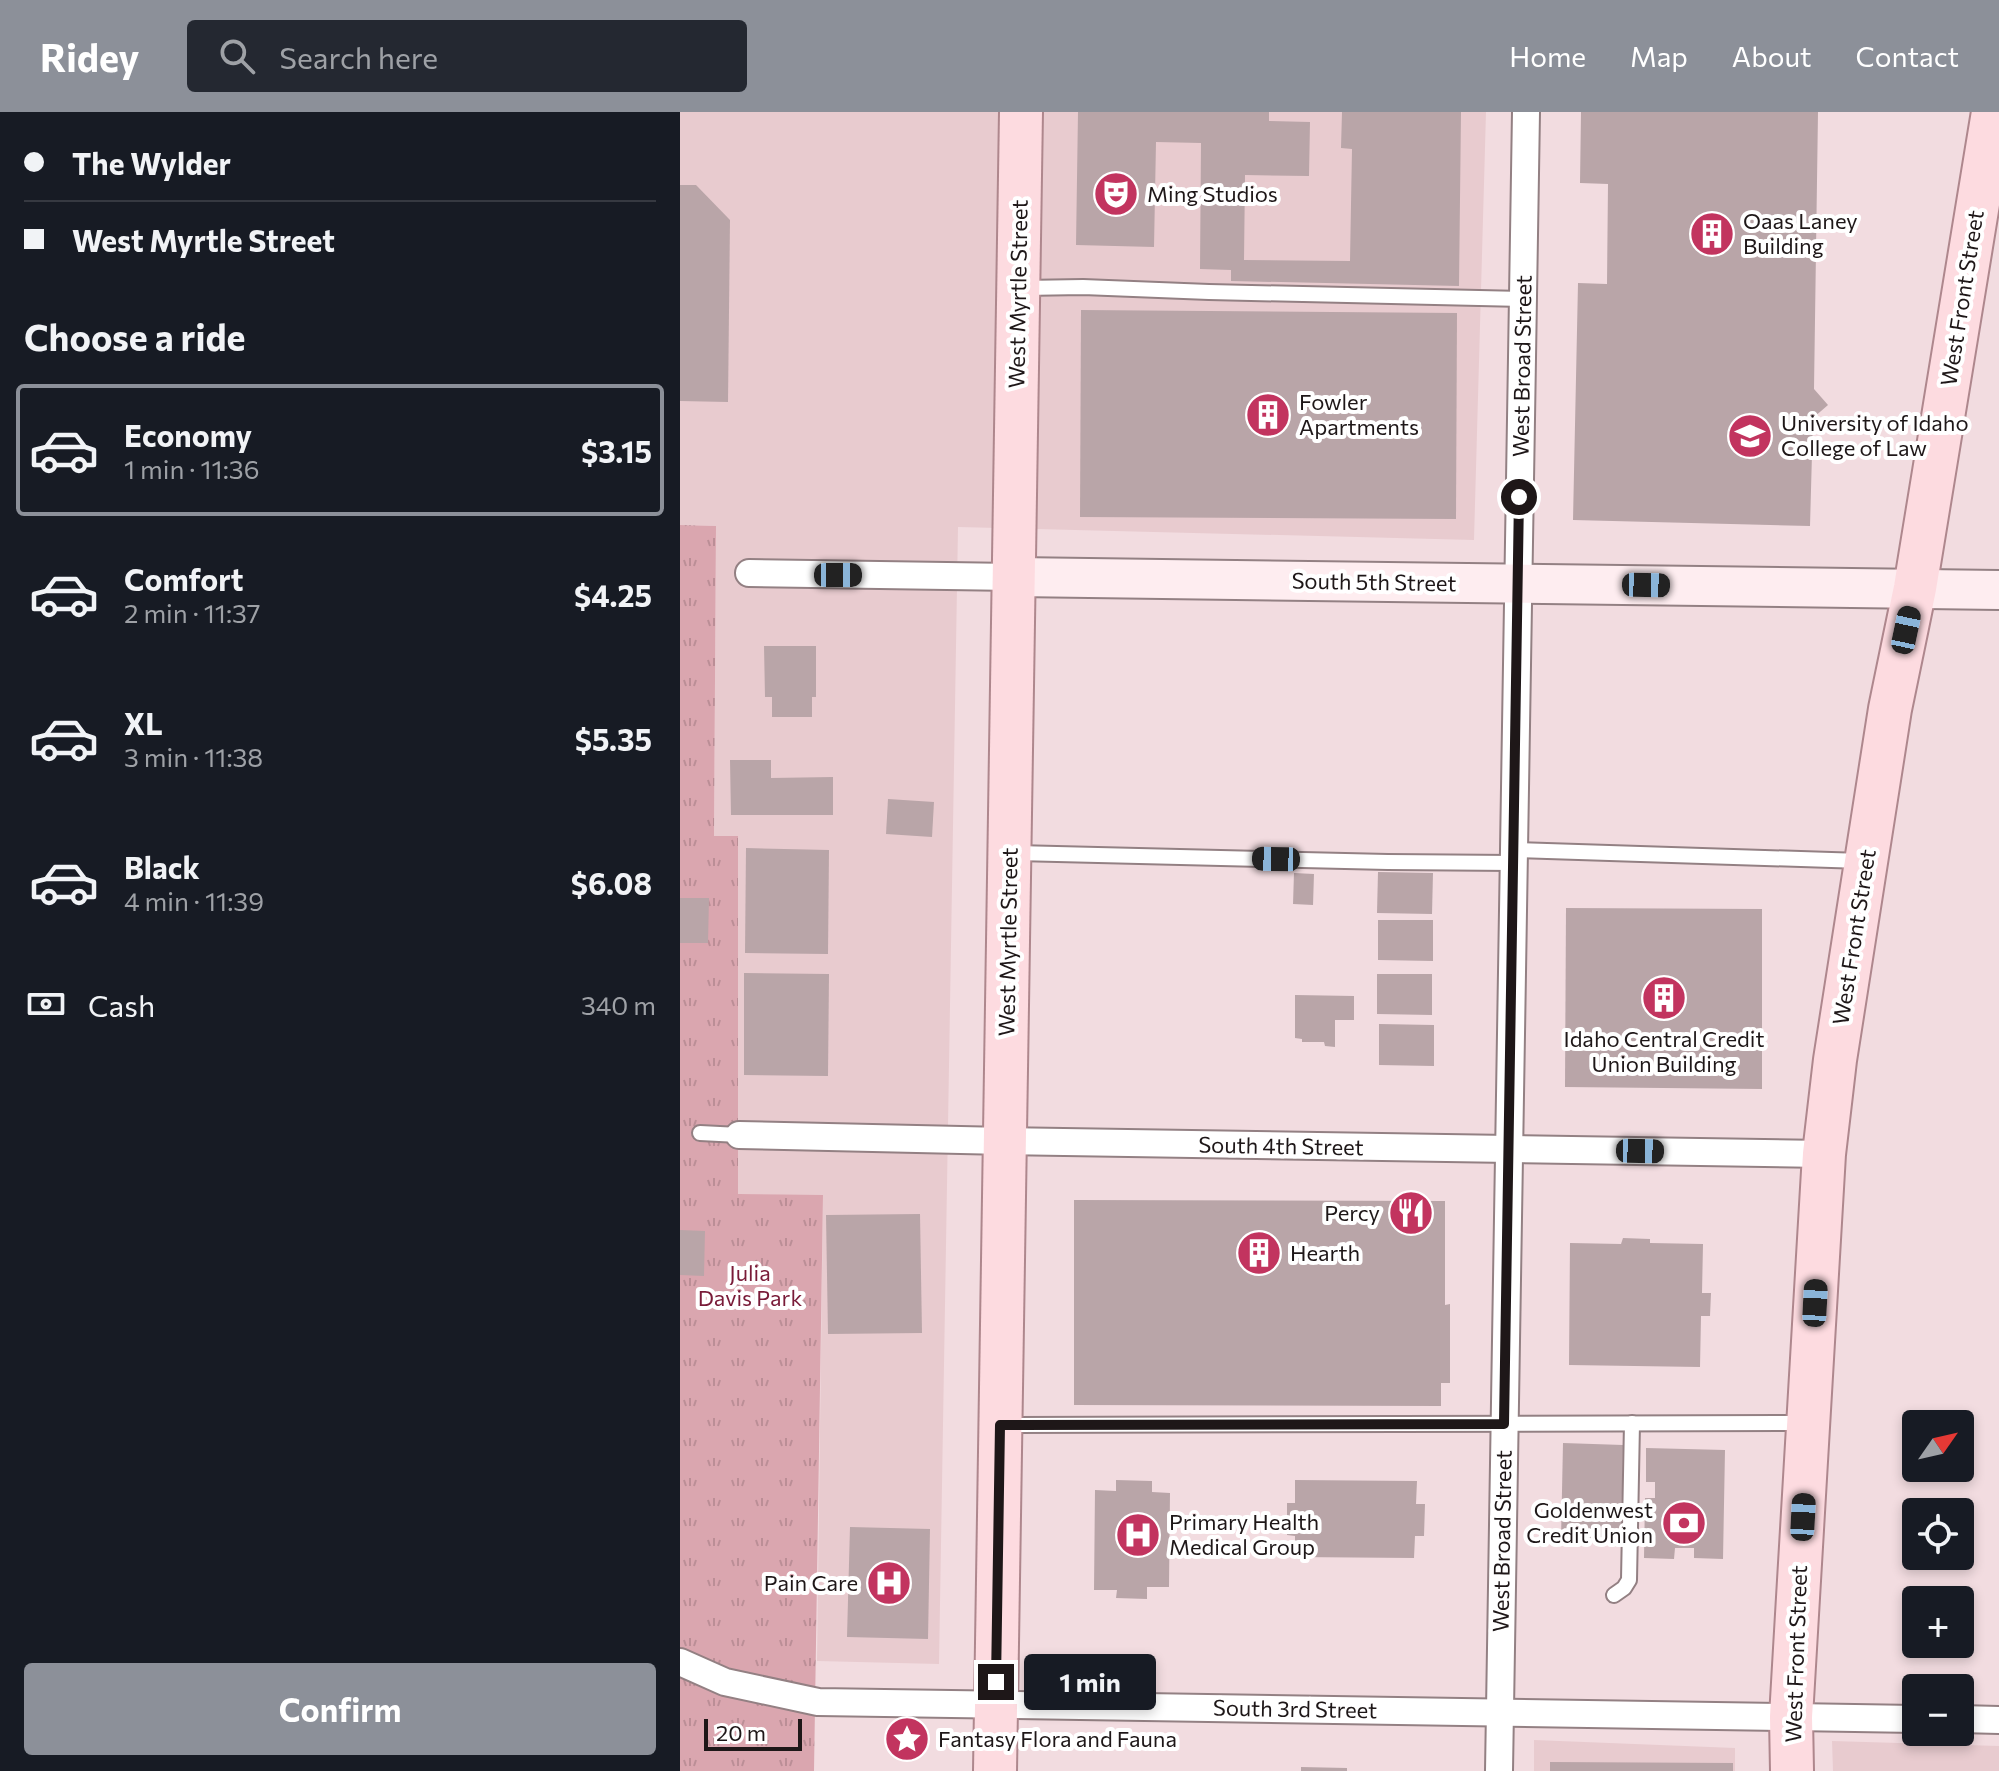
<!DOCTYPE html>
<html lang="en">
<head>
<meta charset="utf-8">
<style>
  :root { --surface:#171b24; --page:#242831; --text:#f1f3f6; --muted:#9ea1a6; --line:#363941; --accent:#8c9099 }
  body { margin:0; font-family:Commissioner,sans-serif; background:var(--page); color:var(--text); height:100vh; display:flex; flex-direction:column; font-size:30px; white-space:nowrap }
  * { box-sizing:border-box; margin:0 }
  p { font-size:26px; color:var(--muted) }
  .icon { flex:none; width:44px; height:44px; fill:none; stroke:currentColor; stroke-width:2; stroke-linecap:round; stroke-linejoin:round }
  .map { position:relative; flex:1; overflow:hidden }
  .drawer { display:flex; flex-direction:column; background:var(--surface); width:680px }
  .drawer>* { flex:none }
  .top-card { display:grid; align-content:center; height:176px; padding:0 24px; background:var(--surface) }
  .needle { width:52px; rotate:56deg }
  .fabs { position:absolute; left:1222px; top:1298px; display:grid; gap:16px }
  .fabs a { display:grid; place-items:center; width:72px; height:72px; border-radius:8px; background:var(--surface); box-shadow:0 4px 12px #0003; font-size:40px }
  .scale { position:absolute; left:24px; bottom:20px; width:98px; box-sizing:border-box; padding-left:8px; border:4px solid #1e1718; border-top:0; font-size:22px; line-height:28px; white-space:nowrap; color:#1e1718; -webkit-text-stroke:6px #fff; paint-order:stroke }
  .end { position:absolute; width:36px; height:36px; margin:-18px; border:10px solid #1e1718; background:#fff; box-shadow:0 0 0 4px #fff }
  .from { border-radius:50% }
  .bubble { position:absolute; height:56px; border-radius:8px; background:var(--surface); box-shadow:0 4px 12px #0003; font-size:26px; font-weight:700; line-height:56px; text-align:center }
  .car { position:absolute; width:24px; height:48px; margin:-24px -12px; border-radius:10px; box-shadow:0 0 6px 2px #0007; background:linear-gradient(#222 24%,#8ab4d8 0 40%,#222 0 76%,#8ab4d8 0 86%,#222 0) }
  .top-card b { display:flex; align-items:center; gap:28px; height:76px; font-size:30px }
  .top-card b+b { border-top:2px solid var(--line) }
  .top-card i { width:20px; height:20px; background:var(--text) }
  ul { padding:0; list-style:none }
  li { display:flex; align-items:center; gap:24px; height:132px; margin:0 16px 12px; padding:0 8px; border:4px solid transparent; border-radius:8px }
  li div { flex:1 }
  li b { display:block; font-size:30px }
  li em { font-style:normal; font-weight:700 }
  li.current { border-color:var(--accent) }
  li>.icon { width:72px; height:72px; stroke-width:1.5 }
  h2 { padding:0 24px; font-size:36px; line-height:96px }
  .pay { display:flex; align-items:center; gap:20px; height:88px; padding:0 24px; font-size:30px }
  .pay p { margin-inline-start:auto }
  .primary-button { display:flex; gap:16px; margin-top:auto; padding:16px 24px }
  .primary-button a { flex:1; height:92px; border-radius:8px; background:var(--accent); color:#fff; font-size:32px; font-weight:700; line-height:92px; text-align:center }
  header { display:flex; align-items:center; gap:48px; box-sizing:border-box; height:112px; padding:0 40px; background:var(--accent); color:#fff }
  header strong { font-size:38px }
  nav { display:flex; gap:44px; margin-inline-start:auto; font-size:28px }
  .search { width:560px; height:72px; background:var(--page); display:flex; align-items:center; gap:20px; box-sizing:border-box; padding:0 28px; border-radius:8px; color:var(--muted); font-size:30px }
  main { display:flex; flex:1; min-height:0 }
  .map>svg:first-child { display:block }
  .built { fill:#e8cbcf }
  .park { fill:url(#park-tufts) }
  .building { fill:#b9a5a8 }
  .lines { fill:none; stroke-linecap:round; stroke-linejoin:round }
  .lane-casing { stroke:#938083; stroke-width:18 }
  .street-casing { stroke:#938083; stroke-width:30 }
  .secondary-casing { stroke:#938083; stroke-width:42 }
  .primary-casing { stroke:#ae878d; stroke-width:46 }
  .lane { stroke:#fff; stroke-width:14 }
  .street { stroke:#fff; stroke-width:26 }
  .secondary { stroke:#feedf0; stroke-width:38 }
  .primary { stroke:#fddbe0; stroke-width:42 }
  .route { stroke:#1e1718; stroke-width:10 }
  .labels { text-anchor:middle; stroke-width:8; stroke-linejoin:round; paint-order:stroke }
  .poi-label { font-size:22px; fill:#1e1718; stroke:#fff; text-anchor:start }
  .street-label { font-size:22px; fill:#1e1718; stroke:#fff }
  .park-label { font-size:22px; fill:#791b38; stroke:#fff }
</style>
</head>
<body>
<header>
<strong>Ridey</strong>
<div class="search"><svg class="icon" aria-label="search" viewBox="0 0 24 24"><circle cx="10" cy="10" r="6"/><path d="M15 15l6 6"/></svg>Search here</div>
<nav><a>Home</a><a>Map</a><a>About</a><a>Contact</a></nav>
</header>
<main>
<section class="drawer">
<div class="top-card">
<b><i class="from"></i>The Wylder</b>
<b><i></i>West Myrtle Street</b>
</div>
<h2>Choose a ride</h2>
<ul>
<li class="current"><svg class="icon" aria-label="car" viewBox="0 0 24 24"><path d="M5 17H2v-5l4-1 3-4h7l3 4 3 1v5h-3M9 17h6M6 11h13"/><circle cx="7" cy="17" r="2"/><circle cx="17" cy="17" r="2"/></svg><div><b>Economy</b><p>1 min · 11:36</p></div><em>$3.15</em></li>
<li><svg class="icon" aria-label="car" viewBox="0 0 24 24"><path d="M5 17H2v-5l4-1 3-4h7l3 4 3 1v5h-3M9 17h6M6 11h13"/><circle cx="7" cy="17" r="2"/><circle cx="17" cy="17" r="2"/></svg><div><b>Comfort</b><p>2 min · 11:37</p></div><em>$4.25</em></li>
<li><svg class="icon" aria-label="car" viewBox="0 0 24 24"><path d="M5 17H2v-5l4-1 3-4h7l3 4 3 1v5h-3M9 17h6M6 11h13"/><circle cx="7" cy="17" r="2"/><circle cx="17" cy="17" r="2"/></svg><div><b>XL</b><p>3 min · 11:38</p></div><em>$5.35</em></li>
<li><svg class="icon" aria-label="car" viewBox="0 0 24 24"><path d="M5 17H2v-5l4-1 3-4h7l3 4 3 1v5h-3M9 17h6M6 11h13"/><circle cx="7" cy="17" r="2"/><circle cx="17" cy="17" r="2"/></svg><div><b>Black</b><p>4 min · 11:39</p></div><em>$6.08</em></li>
</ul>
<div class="pay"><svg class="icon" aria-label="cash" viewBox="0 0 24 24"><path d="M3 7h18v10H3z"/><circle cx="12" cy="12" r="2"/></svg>Cash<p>340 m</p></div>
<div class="primary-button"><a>Confirm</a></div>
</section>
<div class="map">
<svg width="1319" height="1659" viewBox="0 0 1319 1659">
  <defs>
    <pattern id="park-tufts" width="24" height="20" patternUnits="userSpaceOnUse" patternTransform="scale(2)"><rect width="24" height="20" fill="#daa6af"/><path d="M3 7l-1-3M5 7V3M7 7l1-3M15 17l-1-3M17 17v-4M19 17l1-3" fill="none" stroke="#bb8e96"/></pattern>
  </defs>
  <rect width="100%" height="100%" fill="#f2dce0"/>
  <g class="built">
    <polygon points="0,0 806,0 794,428 278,415 259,1552 137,1549 143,1084 58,1082 58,725 34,724 36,414 0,413"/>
    <polygon points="854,1628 1055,1636 1055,1659 854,1659"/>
    <polygon points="1152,1629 1319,1634 1319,1659 1153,1659"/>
  </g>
  <polygon class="park" points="0,413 36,414 34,724 58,724 58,1082 143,1083 134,1659 0,1659"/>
  <g class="building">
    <polygon points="398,0 589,0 589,9 630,10 629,64 565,63 564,148 670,149 672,37 661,36 662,0 781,0 779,174 551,169 551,158 520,157 521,31 476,30 474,135 396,133"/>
    <polygon points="901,0 1138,0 1134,277 1148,293 1133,306 1130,414 893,408 898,171 927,172 928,72 900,71"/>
    <polygon points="0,73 16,73 50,108 48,290 0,289"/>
    <polygon points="401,198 777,201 776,407 400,405"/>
    <polygon points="84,534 136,534 136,585 132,585 132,605 92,605 92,585 85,585"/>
    <polygon points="50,648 91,648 91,666 153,665 153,703 51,703"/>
    <polygon points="208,687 254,690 252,725 206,722"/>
    <polygon points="66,736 149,738 148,842 65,841"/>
    <polygon points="698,760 753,761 752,802 697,801"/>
    <polygon points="614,761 634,762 633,793 613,792"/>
    <polygon points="0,786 29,786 28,831 0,831"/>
    <polygon points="886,796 1082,797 1082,977 885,975"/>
    <polygon points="698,808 753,808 753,849 698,848"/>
    <polygon points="64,861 149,862 148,964 64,963"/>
    <polygon points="697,862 752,862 752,903 697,902"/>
    <polygon points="615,883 674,884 674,908 655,908 655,935 645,934 644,930 622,930 622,927 615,926"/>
    <polygon points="699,912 754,913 754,954 699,953"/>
    <polygon points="394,1088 765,1089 765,1193 770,1192 770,1271 761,1271 761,1294 394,1293"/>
    <polygon points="240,1102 242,1221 148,1222 146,1103"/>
    <polygon points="0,1118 25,1119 24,1164 0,1163"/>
    <polygon points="943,1126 970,1127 970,1131 1023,1132 1022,1181 1031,1181 1030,1204 1021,1204 1020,1255 889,1253 890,1131 941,1132"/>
    <polygon points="883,1331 943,1333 941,1428 881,1427"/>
    <polygon points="966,1336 1045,1338 1043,1447 1014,1446 1014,1436 995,1436 994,1447 964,1446 965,1386 975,1386 975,1370 966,1370"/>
    <polygon points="436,1368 472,1369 472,1380 490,1381 489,1475 467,1475 467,1487 436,1486 437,1478 414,1478 415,1378 436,1379"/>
    <polygon points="615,1368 737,1369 736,1392 745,1392 744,1424 735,1424 734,1446 615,1445 615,1424 607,1423 607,1391 615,1391"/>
    <polygon points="170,1415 250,1417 248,1527 167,1525"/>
    <polygon points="870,1650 1053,1651 1053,1659 870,1659"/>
    <polygon points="621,1655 667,1656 667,1659 621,1659"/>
  </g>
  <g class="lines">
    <g class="lane-casing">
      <g id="lane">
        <polyline points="343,176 403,175 529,180 843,187"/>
        <polyline points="834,738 1182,749"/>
        <polyline points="334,741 708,750 833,751"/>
        <polyline points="20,1021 59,1023"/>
        <polyline points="325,1313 1124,1311"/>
        <polyline points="934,1483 944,1476 949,1468 952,1311"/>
      </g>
    </g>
    <g class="street-casing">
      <g id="street">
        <polyline points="69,461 334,465"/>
        <polyline points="59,1023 325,1029 1144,1042"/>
        <polyline points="0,1550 45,1570 138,1590 1236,1607"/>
        <polyline points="1280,1607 1319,1608"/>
        <polyline points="819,1659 846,0"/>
      </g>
    </g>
    <g class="secondary-casing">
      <polyline id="secondary" points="334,465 1319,478"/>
    </g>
    <g class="primary-casing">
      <g id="primary">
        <polyline points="315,1659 341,0"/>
        <polyline points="1112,1659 1111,1605 1144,1042 1155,948 1210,597 1235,476 1313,0"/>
      </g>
    </g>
    <use href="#lane" class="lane"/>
    <use href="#street" class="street"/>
    <use href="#secondary" class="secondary"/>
    <use href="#primary" class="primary"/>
  </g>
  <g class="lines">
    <polyline class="route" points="316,1570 320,1313 824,1312 839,385"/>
  </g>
  <defs>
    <g id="theatre-disc" transform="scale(2.3)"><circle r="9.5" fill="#c2345f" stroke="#fff"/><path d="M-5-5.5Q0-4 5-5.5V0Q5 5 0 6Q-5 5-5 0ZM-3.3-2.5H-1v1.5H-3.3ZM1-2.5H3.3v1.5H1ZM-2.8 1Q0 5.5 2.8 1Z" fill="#fff"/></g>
    <g id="building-disc" transform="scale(2.3)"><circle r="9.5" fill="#c2345f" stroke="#fff"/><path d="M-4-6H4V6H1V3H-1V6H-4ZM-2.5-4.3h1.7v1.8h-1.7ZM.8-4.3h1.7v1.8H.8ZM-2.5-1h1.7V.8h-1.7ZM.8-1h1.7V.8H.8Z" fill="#fff"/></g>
    <g id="university-disc" transform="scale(2.3)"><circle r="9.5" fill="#c2345f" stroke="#fff"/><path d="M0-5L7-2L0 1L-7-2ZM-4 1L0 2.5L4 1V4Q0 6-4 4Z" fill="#fff"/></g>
    <g id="restaurant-disc" transform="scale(2.3)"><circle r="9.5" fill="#c2345f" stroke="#fff"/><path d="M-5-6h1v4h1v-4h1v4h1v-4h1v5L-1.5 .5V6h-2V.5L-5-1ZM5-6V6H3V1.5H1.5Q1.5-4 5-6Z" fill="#fff"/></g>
    <g id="bank-disc" transform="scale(2.3)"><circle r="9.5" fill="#c2345f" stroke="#fff"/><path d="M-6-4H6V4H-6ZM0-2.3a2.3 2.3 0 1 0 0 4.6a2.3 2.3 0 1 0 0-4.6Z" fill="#fff"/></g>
    <g id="hospital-disc" transform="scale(2.3)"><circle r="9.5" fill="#c2345f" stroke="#fff"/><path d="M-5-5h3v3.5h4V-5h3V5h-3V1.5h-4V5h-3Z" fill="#fff"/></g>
    <g id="sight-disc" transform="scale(2.3)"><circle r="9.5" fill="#c2345f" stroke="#fff"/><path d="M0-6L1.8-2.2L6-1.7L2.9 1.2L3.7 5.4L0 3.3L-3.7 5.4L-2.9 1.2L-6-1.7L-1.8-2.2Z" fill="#fff"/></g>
  </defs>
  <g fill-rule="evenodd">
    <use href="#theatre-disc" x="436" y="82"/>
    <use href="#building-disc" x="1032" y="122"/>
    <use href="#building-disc" x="588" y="303"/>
    <use href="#university-disc" x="1070" y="324"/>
    <use href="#building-disc" x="984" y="886"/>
    <use href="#restaurant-disc" x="731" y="1101"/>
    <use href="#building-disc" x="579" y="1141"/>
    <use href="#bank-disc" x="1004" y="1411"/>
    <use href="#hospital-disc" x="458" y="1423"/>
    <use href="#hospital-disc" x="209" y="1471"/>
    <use href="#sight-disc" x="227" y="1627"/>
  </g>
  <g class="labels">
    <g class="poi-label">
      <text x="467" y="90">Ming Studios</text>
      <text x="1063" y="117">Oaas Laney<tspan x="1063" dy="25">Building</tspan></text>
      <text x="619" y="298">Fowler<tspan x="619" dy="25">Apartments</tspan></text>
      <text x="1101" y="319">University of Idaho<tspan x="1101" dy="25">College of Law</tspan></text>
      <text x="984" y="935" text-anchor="middle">Idaho Central Credit<tspan x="984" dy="25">Union Building</tspan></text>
      <text x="700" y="1109" text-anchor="end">Percy</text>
      <text x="610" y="1149">Hearth</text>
      <text x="973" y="1406" text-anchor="end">Goldenwest<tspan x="973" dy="25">Credit Union</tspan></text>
      <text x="489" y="1418">Primary Health<tspan x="489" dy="25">Medical Group</tspan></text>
      <text x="178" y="1479" text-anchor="end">Pain Care</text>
      <text x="258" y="1635">Fantasy Flora and Fauna</text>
    </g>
    <g class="street-label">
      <text transform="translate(338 182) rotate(-89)" y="8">West Myrtle Street</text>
      <text transform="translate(1282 186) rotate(-81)" y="8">West Front Street</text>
      <text transform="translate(842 254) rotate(-89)" y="8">West Broad Street</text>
      <text transform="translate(694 470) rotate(1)" y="8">South 5th Street</text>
      <text transform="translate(1174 825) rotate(-81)" y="8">West Front Street</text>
      <text transform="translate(328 830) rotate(-89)" y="8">West Myrtle Street</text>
      <text transform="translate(601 1034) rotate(1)" y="8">South 4th Street</text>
      <text transform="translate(822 1429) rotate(-89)" y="8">West Broad Street</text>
      <text transform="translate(1116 1542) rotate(-88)" y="8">West Front Street</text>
      <text transform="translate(615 1597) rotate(1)" y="8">South 3rd Street</text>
    </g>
    <g class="park-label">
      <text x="70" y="1169">Julia<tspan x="70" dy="25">Davis Park</tspan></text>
    </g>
  </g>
</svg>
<div class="fabs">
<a><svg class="needle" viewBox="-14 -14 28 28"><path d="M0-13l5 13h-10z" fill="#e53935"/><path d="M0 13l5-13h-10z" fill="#9ea1a6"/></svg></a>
<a><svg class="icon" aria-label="locate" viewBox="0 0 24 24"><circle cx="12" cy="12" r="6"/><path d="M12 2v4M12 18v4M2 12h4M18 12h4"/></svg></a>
<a>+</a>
<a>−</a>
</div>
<div class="scale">20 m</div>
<i class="end from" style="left:839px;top:385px"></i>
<i class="end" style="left:316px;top:1570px"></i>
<div class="bubble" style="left:344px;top:1542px;width:132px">1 min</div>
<i class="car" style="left:158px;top:463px;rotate:90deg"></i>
<i class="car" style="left:966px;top:473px;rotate:91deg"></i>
<i class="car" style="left:1226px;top:518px;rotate:12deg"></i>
<i class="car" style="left:596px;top:747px;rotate:271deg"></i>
<i class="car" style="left:960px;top:1039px;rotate:91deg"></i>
<i class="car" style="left:1135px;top:1191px;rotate:3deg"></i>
<i class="car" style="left:1123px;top:1405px;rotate:3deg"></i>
</div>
</main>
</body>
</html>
